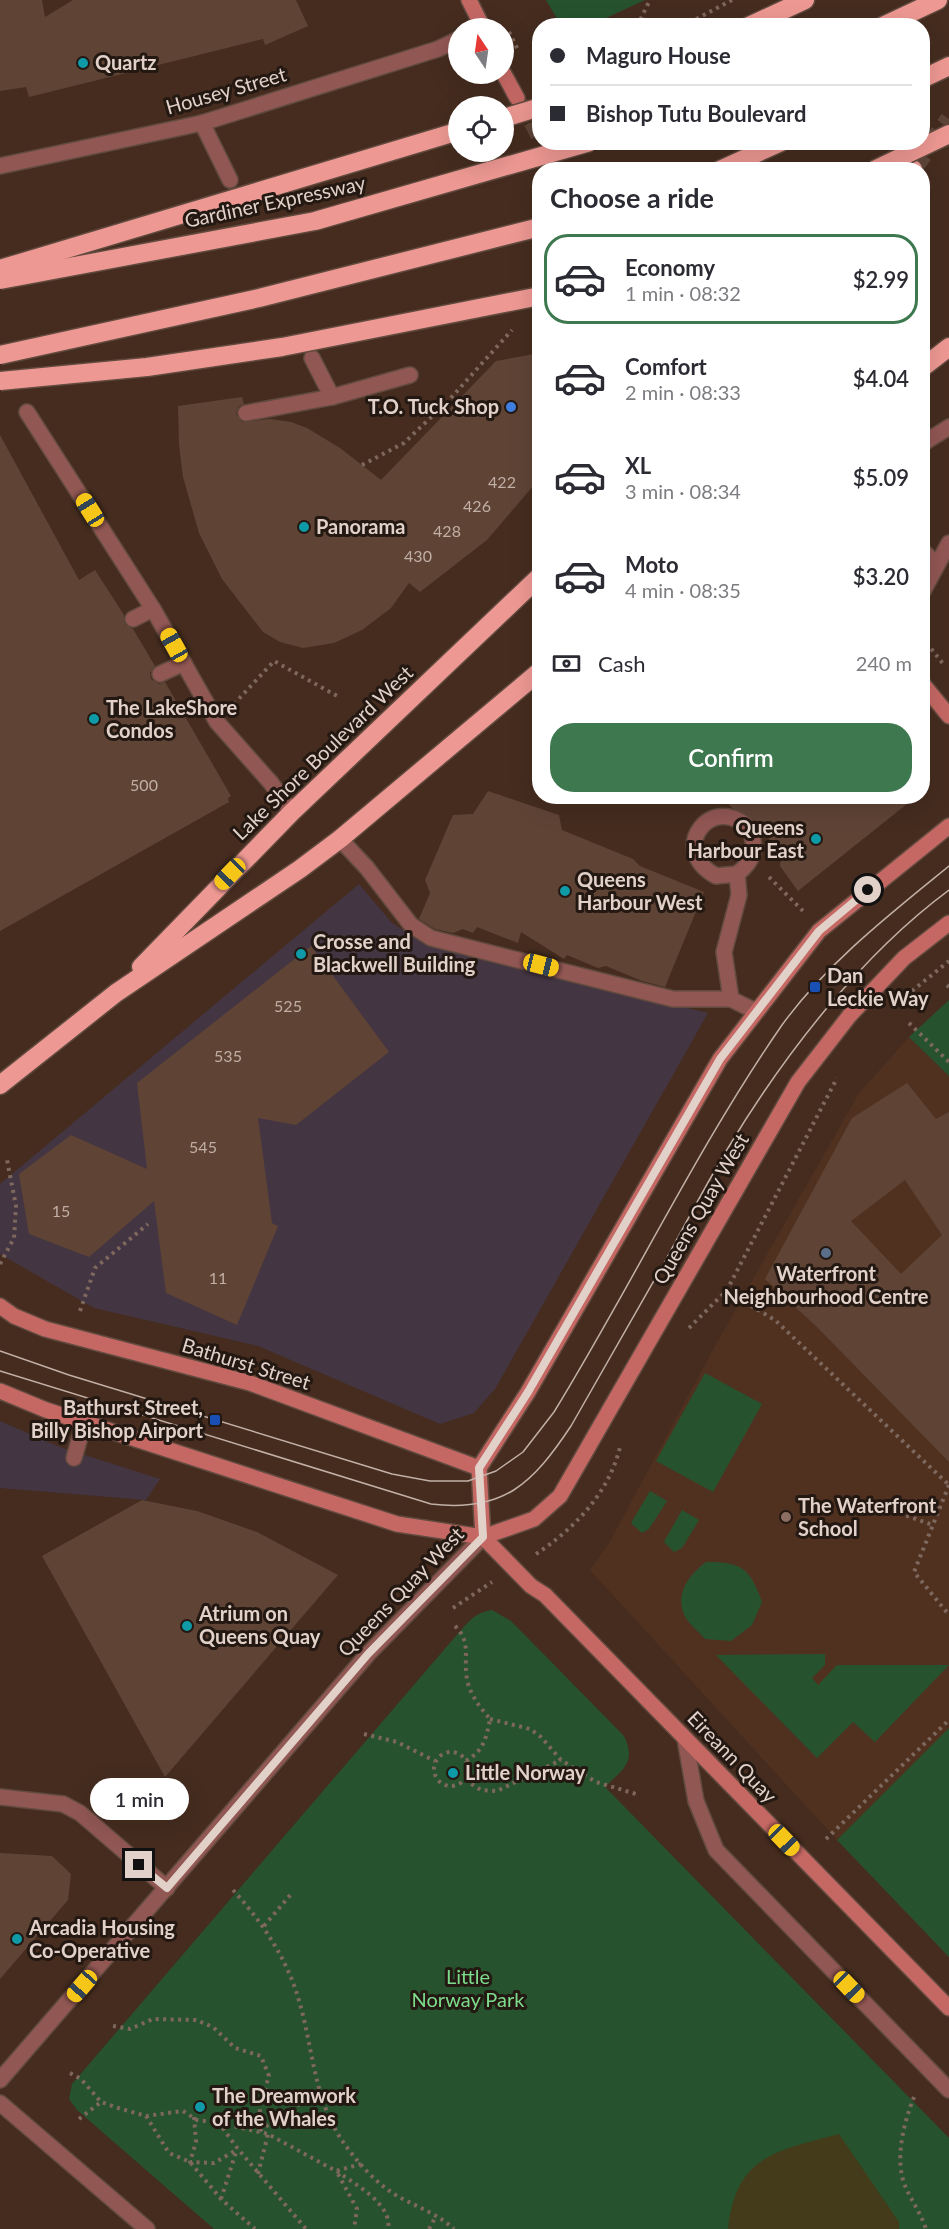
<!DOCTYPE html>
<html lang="en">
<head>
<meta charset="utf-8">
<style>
  :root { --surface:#fff; --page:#f2f2f3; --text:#2b2b33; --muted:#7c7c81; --line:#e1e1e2; --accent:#3d784f }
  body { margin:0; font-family:Lato,sans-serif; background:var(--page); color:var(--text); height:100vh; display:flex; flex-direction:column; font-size:22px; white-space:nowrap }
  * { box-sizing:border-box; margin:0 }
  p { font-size:20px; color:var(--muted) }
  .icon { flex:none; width:33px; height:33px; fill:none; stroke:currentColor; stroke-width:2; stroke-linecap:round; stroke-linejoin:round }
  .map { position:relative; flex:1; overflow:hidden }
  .panel { position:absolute; left:532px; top:162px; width:398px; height:642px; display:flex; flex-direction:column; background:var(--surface); border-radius:24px; box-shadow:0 6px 24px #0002 }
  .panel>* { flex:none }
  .guide { position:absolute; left:532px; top:18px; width:398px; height:132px; border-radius:24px; box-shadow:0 6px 24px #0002; display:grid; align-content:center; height:132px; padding:0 18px; background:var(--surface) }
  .needle { width:39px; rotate:347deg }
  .fabs { position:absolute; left:448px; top:18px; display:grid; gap:12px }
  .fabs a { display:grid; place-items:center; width:66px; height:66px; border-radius:50%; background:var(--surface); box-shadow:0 6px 24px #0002; font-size:30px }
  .end { position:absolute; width:27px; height:27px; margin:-14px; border:8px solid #e2d1c9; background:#111; box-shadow:0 0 0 3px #111 }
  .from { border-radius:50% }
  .bubble { position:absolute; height:42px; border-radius:21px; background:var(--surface); box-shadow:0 6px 24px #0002; font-size:20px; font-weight:600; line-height:42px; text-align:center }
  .car { position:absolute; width:18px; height:36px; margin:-18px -9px; border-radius:8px; box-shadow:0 0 4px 2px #0007; background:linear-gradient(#f5c518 24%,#345 0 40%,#f5c518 0 76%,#345 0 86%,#f5c518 0) }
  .guide b { display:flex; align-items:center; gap:21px; height:57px; font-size:22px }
  .guide b+b { border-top:2px solid var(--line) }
  .guide i { width:15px; height:15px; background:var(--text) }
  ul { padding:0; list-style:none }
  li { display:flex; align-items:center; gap:18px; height:90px; margin:0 12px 9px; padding:0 6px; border:3px solid transparent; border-radius:24px }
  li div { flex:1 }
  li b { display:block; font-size:22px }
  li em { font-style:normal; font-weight:600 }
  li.active { border-color:var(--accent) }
  li>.icon { width:54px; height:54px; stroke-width:1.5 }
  h2 { padding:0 18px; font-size:27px; line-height:72px }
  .pay { display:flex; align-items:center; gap:15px; height:66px; padding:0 18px; font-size:22px }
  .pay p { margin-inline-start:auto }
  .button { display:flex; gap:12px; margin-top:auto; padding:12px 18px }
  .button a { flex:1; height:69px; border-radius:24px; background:var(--accent); color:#fff; font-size:24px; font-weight:600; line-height:69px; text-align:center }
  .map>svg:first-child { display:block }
  .commercial { fill:#443542 }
  .built { fill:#503120 }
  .green { fill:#26532e }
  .sand { fill:#433b1a }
  .building { fill:#5f4436; fill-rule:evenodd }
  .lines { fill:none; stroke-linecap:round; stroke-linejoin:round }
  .secondary-tunnel { stroke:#5d4538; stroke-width:15; stroke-dasharray:15 8; stroke-linecap:butt }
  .highway-tunnel { stroke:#5d4538; stroke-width:18; stroke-dasharray:18 9; stroke-linecap:butt }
  .lane-casing { stroke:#614a3e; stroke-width:18 }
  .street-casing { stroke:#614a3e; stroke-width:18 }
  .secondary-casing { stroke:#614a3e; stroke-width:18 }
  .highway-casing { stroke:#614a3e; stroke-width:21 }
  .path { stroke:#7e685d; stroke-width:4; stroke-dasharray:3 4.5; stroke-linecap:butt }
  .lane { stroke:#915753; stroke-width:15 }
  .street { stroke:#915753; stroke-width:15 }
  .secondary { stroke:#c56864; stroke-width:15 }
  .highway { stroke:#ee9893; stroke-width:18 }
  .tram { stroke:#c2b0a7; stroke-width:1.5 }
  .highway-bridge-casing { stroke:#614a3e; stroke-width:21; stroke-linecap:butt }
  .highway-bridge { stroke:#ee9893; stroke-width:18 }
  .route { stroke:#e2d1c9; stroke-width:8 }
  .culture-dot { fill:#0f9aa8; stroke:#231812; stroke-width:2 }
  .shop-dot { fill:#3f7fe0; stroke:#231812; stroke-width:2 }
  .transit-dot { fill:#1a4fb4; stroke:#231812; stroke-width:2 }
  .service-dot { fill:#5c6f8a; stroke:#231812; stroke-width:2 }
  .education-dot { fill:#8d6e63; stroke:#231812; stroke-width:2 }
  .labels { text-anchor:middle; stroke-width:6; stroke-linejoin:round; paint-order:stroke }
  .number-label { font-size:16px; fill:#c1aea4 }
  .poi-label { font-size:20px; font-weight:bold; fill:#e2d1c9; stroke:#231812; text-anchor:start }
  .street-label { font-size:20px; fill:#e2d1c9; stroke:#231812 }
  .park-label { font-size:20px; fill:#7ddc8c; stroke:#231812 }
</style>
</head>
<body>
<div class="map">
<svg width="949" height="2229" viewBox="0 0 949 2229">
  <rect width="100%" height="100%" fill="#452c1f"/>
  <g class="commercial">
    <polygon points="359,884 392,923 424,943 708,1013 495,1389 474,1413 440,1424 258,1346 94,1308 0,1254 0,1184"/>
    <polygon points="0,1421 60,1447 160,1479 146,1500 0,1488"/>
  </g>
  <polygon class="built" points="909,1037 949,1076 949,1957 837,1840 590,1570 609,1543 716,1344 859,1093"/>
  <g class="green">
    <polygon points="546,0 645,0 591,25 561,25"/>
    <polygon points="949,1000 949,1076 909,1037"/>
    <polygon points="705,1373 762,1404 713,1492 656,1461"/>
    <polygon points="650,1491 667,1501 649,1529 642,1533 631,1523"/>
    <polygon points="682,1510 699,1520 682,1548 674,1552 664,1542"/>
    <path d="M706 1562C742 1562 750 1568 762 1602L752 1625 731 1641 705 1639C699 1632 690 1625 686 1618 673 1595 689 1575 706 1562Z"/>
    <path d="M492 1610 511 1621 624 1736C637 1763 622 1770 605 1787L949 2138V2229H214L77 2110 69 2099 72 2084 455 1637C466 1625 474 1612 492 1610Z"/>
    <polygon points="825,1654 825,1665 812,1678 818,1685 837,1665 949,1665 875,1742 853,1722 817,1758 716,1655"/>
    <polygon points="949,1728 949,1957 837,1840"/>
  </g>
  <path class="sand" d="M839 2134 899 2222V2229H728C736 2155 776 2151 839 2134Z"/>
  <g class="building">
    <polygon points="0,0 42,0 45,17 73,0 296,0 308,26 265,45 263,39 29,97 26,87 0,91"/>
    <polygon points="534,354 540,368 540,478 487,540 420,592 409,583 391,608 362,630 334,643 303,648 280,642 263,632 222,579 199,533 183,477 179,445 178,406 242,397 244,404 239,406 236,414 242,422 270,419 291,422 307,428 340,448 381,480 496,361"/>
    <polygon points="0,435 79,580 95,570 124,615 125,624 133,629 155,666 150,673 151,679 159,684 165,682 231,796 228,798 229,802 0,931"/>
    <polygon points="488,791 559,815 562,830 633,859 640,866 704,892 665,987 642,981 606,966 598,968 567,955 564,959 521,932 518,943 477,927 473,933 463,929 453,933 435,929 419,919 430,893 425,880 453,815 473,814"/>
    <polygon points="721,796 917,796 798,891 780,866 782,852 761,831 756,821 733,809"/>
    <polygon points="311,946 389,1052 296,1125 258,1118 272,1223 278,1226 237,1325 166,1293 154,1201 89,1257 29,1234 19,1174 71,1135 147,1169 137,1083"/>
    <path d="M907 1083 936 1119 949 1112V1462L817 1327 765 1279 852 1118ZM905 1180 942 1235 901 1274 851 1221Z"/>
    <polygon points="142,1500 197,1511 257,1532 338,1575 165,1777 42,1556"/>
    <polygon points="0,1853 52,1856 71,1874 68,1900 0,1979"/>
  </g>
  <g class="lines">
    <g class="secondary-tunnel">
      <polyline points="520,102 540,139"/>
      <polyline points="544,146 557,170"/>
    </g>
    <polyline class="highway-tunnel" points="913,169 949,119"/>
    <g class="lane-casing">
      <g id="lane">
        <polyline points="202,123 230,180"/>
        <polyline points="312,358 332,397"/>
        <polyline points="27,412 153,609 217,722 271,783 292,812"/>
        <polyline points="246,413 332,397 410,375"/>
        <polyline points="922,444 949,427"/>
        <polyline points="922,550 937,565"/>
        <polyline points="922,593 949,543"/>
        <polyline points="133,619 153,609"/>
        <polyline points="160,674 184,663"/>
        <polyline points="340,839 367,868 411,925 431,938 673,999 731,999"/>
        <path d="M737 874C754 861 757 848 750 829 712 791 667 849 716 876L737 874 739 895 724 952 731 999 755 1011"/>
        <polyline points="74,1458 84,1423"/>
        <polyline points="685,1739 696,1801 716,1850 949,2090"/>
      </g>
    </g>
    <g class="street-casing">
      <g id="street">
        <polyline points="0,166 202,123 438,49 459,39"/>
        <polyline points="0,1797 63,1804 80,1813 167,1888"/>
        <polyline points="0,2080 368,1654 483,1537"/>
        <polyline points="0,2103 147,2229"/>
      </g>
    </g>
    <g class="secondary-casing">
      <g id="secondary">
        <polyline points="469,0 483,28"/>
        <polyline points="504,74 517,98"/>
        <polyline points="922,683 949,716"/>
        <polyline points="0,1306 14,1316 45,1329 250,1383 479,1468"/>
        <polyline points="0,1391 46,1410 397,1524 483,1537 534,1519 560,1496 798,1082 850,1015 904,958 949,923"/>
        <polyline points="479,1468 528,1392 720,1059 819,931 949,826"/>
        <polyline points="479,1468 483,1537"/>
        <polyline points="483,1537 531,1586 545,1595 949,2008"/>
      </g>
    </g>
    <g class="highway-casing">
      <g id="highway">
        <polyline points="749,26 805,0"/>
        <polyline points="883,26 938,0"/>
        <polyline points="922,79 949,66"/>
        <polyline points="720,170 781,142"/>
        <polyline points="912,170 913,169"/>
        <polyline points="922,368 949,347"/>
        <polyline points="141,967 292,812 540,576"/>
        <polyline points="0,1085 116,993 300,869 340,839 540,671"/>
      </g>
    </g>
    <g class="path">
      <polyline points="637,26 650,0"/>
      <polyline points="683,26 732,0"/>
      <polyline points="509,32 519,52"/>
      <polyline points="362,465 404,443 449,400 512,330"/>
      <polyline points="922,637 944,665"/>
      <polyline points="234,704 274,661 339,697"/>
      <polyline points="769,877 804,912"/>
      <polyline points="947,985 949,987"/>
      <polyline points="912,991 949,961"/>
      <polyline points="909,1023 949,1062"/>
      <polyline points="0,1264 14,1238 16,1206 7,1160"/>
      <polyline points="738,1298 775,1320 949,1485"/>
      <polyline points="80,1311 95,1268 148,1224"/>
      <polyline points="689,1328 727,1290 837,1078"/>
      <polyline points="949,1485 914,1572 949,1615"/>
      <polyline points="885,1508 933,1525"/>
      <path d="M536 1554C574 1529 609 1493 620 1447"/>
      <polyline points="453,1608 492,1582"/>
      <path d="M455 1626C472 1642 463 1659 467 1679 470 1695 480 1707 490 1719 486 1739 484 1750 466 1761"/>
      <polyline points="490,1719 530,1729 541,1737 561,1760 596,1782 636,1794"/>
      <polyline points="364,1734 397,1742 435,1761"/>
      <circle cx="451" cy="1769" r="17"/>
      <polyline points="465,1780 481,1790 497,1791 561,1760"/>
      <polyline points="826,1839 949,1720"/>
      <path d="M233 1890C263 1923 288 1960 300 2004 313 2050 314 2097 341 2139 356 2161 376 2184 399 2197 418 2207 439 2215 454 2229"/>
      <polyline points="264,1926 292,1893"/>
      <polyline points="113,2026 130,2029 153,2019 196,2020 213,2027 235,2048 261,2056 269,2076 260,2106 259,2131 319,2091"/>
      <polyline points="70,2073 81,2079 101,2102 118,2108 146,2116 183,2111 197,2120 219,2123 238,2149 306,2229"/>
      <path d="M914 2097C904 2122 895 2157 904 2183 910 2199 921 2213 926 2229"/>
      <polyline points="146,2116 169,2153 190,2162 221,2199 255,2229"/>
      <polyline points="194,2117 196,2142 190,2162 214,2163 238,2149"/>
      <polyline points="79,2119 101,2102"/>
      <polyline points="220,2123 268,2134 336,2171 361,2164"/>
      <path d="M337 2171C354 2184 393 2204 388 2229"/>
      <polyline points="258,2174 268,2134"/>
      <polyline points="338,2174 357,2209 354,2229"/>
      <polyline points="221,2199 237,2149"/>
      <polyline points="429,2229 436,2216"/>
    </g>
    <use href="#lane" class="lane"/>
    <use href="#street" class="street"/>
    <use href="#secondary" class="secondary"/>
    <use href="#highway" class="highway"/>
    <g class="tram">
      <path d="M0 1351 69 1375 392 1474 430 1481H468L496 1471 523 1452 554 1412C632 1285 697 1148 782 1025 827 963 890 914 949 866"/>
      <path d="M0 1371 431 1504C504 1513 533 1483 571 1426 602 1372 633 1318 664 1263 685 1225 705 1186 728 1148 784 1055 861 955 949 890"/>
    </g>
    <g class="highway-bridge-casing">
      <g id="highway-bridge">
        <polyline points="504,118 540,107"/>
        <polyline points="874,170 949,134"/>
        <polyline points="0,269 459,131"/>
        <polyline points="0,280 315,221 590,142"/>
        <polyline points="0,355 259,298 540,227"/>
        <polyline points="0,381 147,367 282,347 540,296"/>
      </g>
    </g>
    <use href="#highway-bridge" class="highway-bridge"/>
  </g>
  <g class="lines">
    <polyline class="route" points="139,1865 167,1888 368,1654 483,1537 479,1468 528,1392 720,1059 819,931 868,890"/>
  </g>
  <g class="culture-dot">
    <circle cx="83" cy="63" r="6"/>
    <circle cx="304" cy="527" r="6"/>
    <circle cx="94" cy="719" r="6"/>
    <circle cx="816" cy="839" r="6"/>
    <circle cx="565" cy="891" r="6"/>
    <circle cx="301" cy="954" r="6"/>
    <circle cx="187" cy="1626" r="6"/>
    <circle cx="453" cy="1773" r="6"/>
    <circle cx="17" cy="1939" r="6"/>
    <circle cx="200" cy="2107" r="6"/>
  </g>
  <circle class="shop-dot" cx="511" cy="407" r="6"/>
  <g class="transit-dot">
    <rect x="809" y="981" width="12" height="12" rx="3"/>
    <rect x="209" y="1414" width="12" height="12" rx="3"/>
  </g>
  <circle class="service-dot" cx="826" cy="1253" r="6"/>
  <circle class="education-dot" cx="786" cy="1517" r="6"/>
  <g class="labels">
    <g class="number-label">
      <text x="502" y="488">422</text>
      <text x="477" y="512">426</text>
      <text x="447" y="537">428</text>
      <text x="418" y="562">430</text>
      <text x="144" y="791">500</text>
      <text x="288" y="1012">525</text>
      <text x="228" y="1062">535</text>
      <text x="203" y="1153">545</text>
      <text x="61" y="1217">15</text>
      <text x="218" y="1284">11</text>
    </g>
    <g class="poi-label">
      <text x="95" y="70">Quartz</text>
      <text x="499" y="414" text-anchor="end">T.O. Tuck Shop</text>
      <text x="316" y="534">Panorama</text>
      <text x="106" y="715">The LakeShore<tspan x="106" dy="23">Condos</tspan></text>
      <text x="804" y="835" text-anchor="end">Queens<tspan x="804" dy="23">Harbour East</tspan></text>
      <text x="577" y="887">Queens<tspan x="577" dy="23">Harbour West</tspan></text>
      <text x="313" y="949">Crosse and<tspan x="313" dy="23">Blackwell Building</tspan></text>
      <text x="827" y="983">Dan<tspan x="827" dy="23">Leckie Way</tspan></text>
      <text x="826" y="1281" text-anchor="middle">Waterfront<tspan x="826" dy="23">Neighbourhood Centre</tspan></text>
      <text x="203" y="1415" text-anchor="end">Bathurst Street,<tspan x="203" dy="23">Billy Bishop Airport</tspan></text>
      <text x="798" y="1513">The Waterfront<tspan x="798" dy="23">School</tspan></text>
      <text x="199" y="1621">Atrium on<tspan x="199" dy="23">Queens Quay</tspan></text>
      <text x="465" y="1780">Little Norway</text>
      <text x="29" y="1935">Arcadia Housing<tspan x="29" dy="23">Co-Operative</tspan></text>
      <text x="212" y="2103">The Dreamwork<tspan x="212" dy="23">of the Whales</tspan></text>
    </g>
    <g class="street-label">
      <text transform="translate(226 91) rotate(-16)" y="7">Housey Street</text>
      <text transform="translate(275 202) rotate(-12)" y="7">Gardiner Expressway</text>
      <text transform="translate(323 753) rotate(-44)" y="7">Lake Shore Boulevard West</text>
      <text transform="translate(701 1209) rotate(-60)" y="7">Queens Quay West</text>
      <text transform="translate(246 1364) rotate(17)" y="7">Bathurst Street</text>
      <text transform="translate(401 1592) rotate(-46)" y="7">Queens Quay West</text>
      <text transform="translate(732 1757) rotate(46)" y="7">Eireann Quay</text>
    </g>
    <g class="park-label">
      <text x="468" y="1984">Little<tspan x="468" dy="23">Norway Park</tspan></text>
    </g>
  </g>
</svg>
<div class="fabs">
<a><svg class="needle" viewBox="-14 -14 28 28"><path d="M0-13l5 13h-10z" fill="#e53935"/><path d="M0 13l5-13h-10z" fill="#7c7c81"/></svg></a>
<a><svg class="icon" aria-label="locate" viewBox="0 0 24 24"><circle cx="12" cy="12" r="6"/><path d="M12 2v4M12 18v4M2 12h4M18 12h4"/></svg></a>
</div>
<i class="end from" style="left:868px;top:890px"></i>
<i class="end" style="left:139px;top:1865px"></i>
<div class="bubble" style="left:90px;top:1778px;width:99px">1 min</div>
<i class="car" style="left:90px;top:510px;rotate:328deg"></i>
<i class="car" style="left:174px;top:645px;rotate:331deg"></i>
<i class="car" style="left:230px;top:874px;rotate:224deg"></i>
<i class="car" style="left:541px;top:965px;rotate:104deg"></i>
<i class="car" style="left:784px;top:1840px;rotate:136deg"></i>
<i class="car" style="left:82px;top:1986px;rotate:221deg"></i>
<i class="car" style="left:849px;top:1987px;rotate:136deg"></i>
<div class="guide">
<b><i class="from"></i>Maguro House</b>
<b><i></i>Bishop Tutu Boulevard</b>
</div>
<section class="panel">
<h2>Choose a ride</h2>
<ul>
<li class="active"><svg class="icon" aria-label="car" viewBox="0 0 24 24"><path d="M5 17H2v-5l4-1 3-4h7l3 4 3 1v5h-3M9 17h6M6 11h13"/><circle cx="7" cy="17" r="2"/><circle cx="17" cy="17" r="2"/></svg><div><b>Economy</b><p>1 min · 08:32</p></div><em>$2.99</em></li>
<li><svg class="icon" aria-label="car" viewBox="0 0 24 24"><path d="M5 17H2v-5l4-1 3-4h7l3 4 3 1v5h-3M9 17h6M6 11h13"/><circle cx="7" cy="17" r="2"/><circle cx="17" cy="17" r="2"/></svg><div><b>Comfort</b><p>2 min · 08:33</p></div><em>$4.04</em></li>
<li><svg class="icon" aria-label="car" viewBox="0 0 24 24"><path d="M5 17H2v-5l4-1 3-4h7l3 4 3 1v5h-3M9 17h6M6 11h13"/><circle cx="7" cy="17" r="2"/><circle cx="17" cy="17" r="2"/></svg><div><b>XL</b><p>3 min · 08:34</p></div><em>$5.09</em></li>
<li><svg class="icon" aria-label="car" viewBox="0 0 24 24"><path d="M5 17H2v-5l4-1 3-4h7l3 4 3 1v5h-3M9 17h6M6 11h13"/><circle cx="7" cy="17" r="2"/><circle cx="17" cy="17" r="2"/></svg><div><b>Moto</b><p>4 min · 08:35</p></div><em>$3.20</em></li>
</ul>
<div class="pay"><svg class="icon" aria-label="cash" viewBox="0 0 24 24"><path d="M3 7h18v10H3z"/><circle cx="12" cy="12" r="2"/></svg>Cash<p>240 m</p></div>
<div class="button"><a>Confirm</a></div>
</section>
</div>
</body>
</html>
